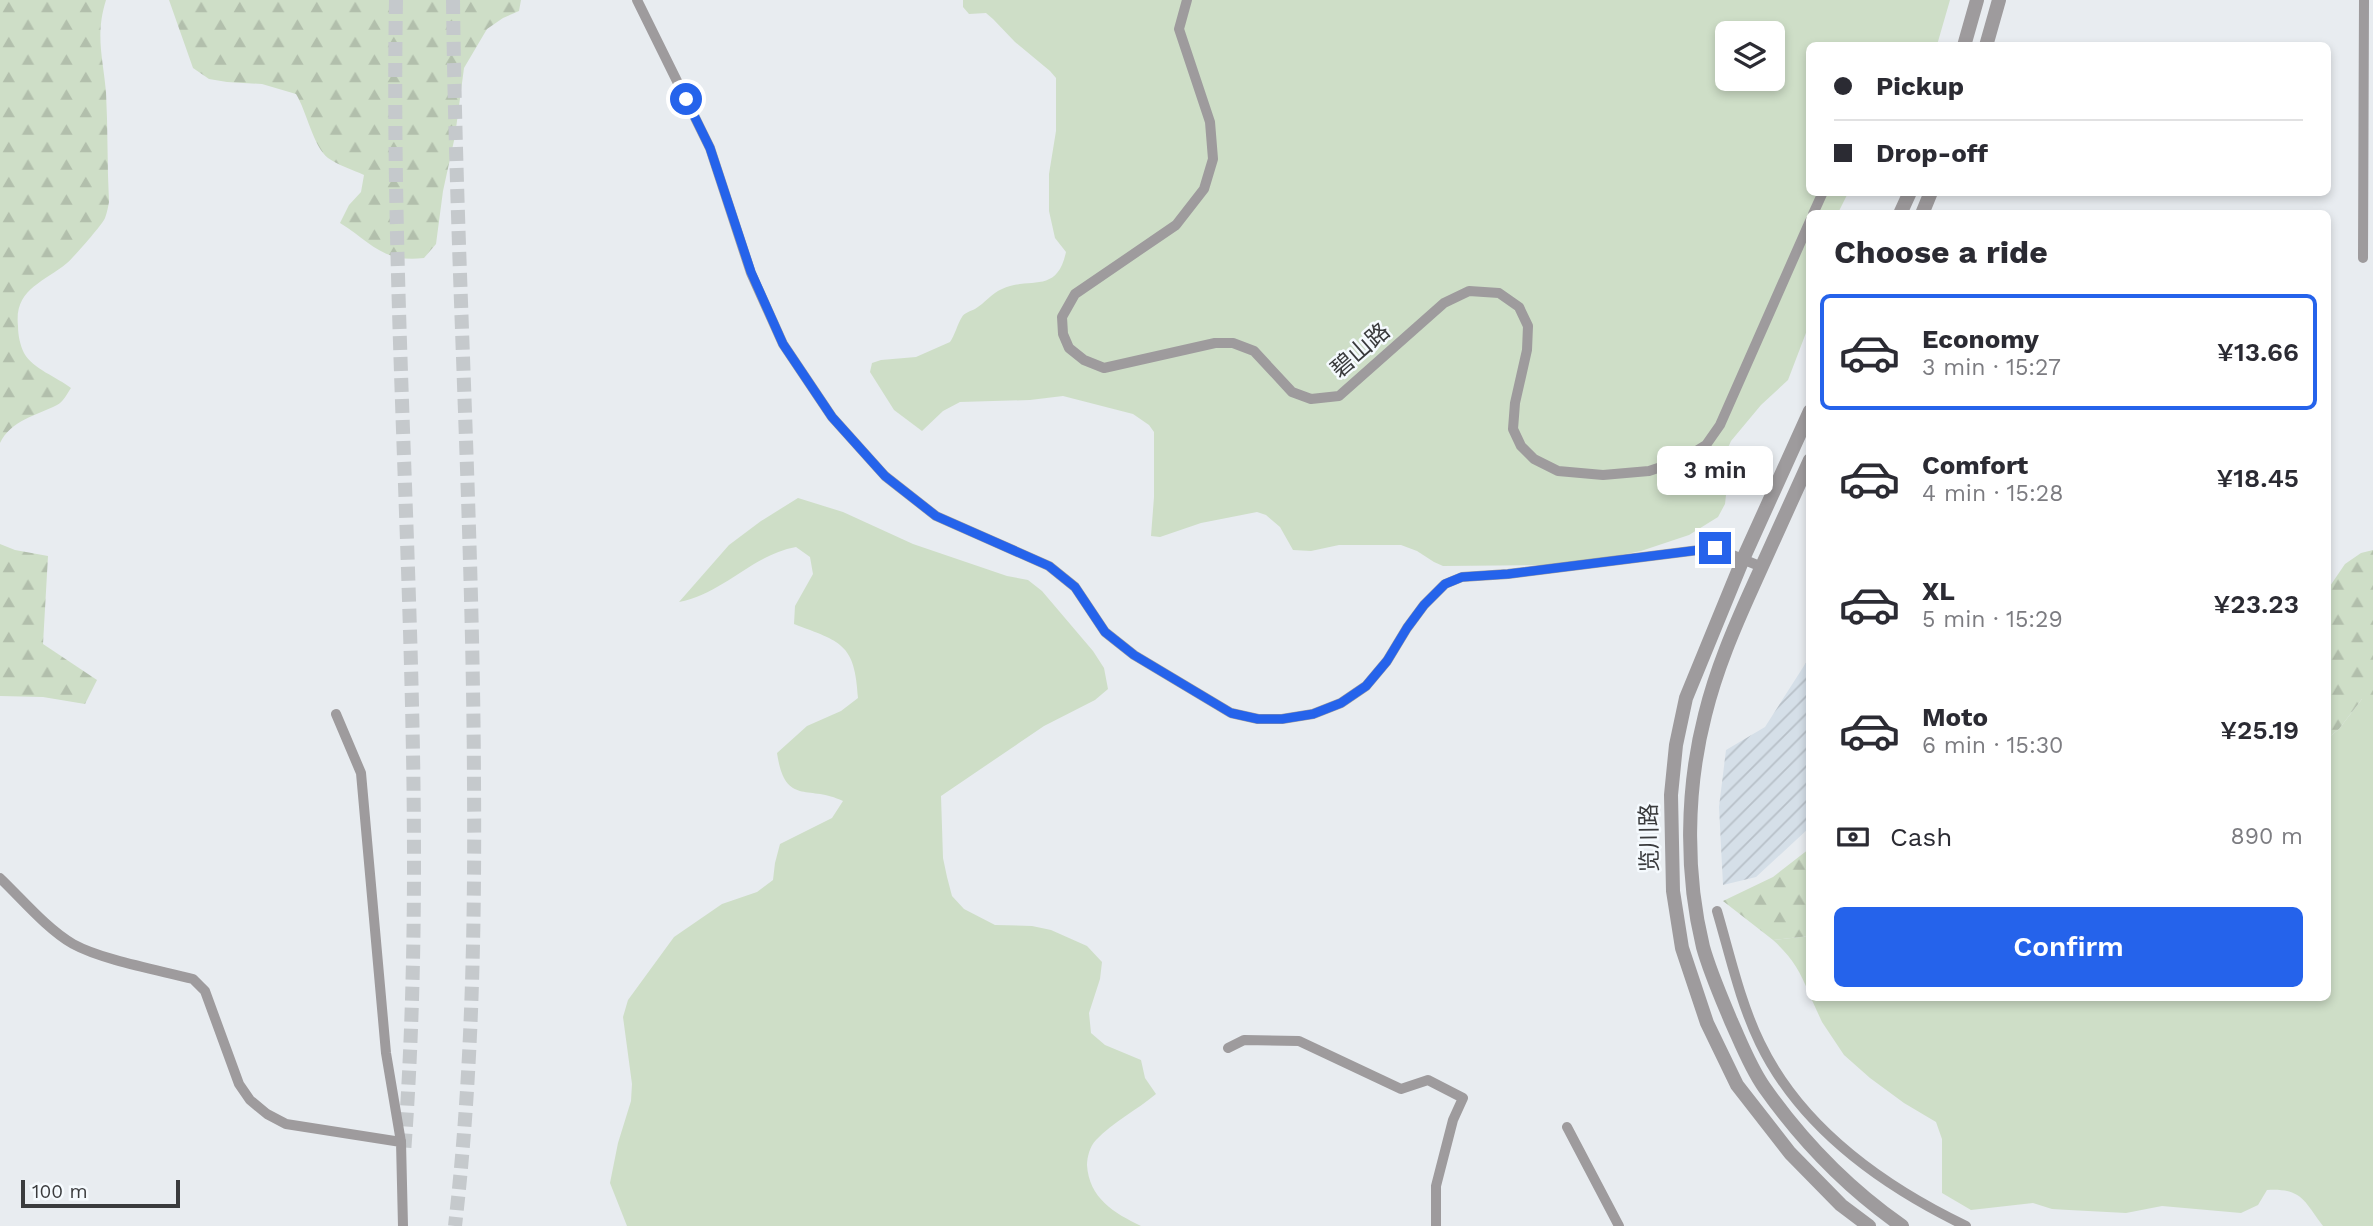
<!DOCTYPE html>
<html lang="en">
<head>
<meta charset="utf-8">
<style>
  :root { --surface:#fff; --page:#f7f7f7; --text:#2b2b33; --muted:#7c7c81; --line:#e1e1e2; --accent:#2563eb }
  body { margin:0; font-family:"Work Sans","Noto Sans SC",sans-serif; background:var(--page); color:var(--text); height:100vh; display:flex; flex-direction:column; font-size:26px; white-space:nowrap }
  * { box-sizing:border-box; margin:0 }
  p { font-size:23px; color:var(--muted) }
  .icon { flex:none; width:38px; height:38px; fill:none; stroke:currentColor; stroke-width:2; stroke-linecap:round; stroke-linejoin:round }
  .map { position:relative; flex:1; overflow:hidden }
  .panel { position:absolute; left:1806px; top:210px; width:525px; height:791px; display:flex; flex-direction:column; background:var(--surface); border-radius:10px; box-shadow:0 4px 10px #0003 }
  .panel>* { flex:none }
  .top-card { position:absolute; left:1806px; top:42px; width:525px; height:154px; border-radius:10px; box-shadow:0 4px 10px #0003; display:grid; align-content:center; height:154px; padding:0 28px; background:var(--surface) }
  .buttons { position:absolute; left:1715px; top:21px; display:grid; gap:14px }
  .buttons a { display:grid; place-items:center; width:70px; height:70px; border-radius:10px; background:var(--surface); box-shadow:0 4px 10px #0003; font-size:35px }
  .scale { position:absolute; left:21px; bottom:18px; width:159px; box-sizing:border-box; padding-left:7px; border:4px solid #3a3b3d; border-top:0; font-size:19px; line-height:24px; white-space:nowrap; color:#3a3b3d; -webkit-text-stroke:5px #f5fafe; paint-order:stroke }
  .end { position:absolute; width:32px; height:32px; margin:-16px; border:9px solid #2563eb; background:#fff; box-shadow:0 0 0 4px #fff }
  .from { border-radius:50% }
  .bubble { position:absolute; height:49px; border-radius:10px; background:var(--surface); box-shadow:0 4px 10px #0003; font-size:23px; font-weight:600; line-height:49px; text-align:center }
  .top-card b { display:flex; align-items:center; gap:24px; height:66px; font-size:26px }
  .top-card b+b { border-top:2px solid var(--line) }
  .top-card i { width:18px; height:18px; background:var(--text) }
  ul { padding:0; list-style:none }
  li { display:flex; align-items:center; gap:21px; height:116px; margin:0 14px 10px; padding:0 14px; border:4px solid transparent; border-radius:10px }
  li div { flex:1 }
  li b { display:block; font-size:26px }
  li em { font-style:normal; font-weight:600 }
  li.on { border-color:var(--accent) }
  li>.icon { width:63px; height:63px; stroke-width:1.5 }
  h2 { padding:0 28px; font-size:32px; line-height:84px }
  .pay { display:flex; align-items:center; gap:18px; height:77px; padding:0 28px; font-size:26px }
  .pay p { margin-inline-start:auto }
  .action { display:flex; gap:14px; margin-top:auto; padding:14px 28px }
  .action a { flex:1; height:80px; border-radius:10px; background:var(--accent); color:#fff; font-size:28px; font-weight:600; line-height:80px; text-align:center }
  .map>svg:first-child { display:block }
  .industrial { fill:url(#industrial-furrows) }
  .green { fill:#cedec7; fill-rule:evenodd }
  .forest { fill:url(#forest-firs) }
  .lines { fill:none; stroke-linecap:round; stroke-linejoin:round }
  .tertiary-tunnel { stroke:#c5c9cc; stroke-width:14; stroke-dasharray:14 7; stroke-linecap:butt }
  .minor { stroke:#9e9b9d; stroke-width:10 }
  .tertiary { stroke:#9e9b9d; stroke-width:14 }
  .route { stroke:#2563eb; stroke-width:9 }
  .labels { text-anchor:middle; stroke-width:5; stroke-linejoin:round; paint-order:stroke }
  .street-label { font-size:23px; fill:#3a3b3d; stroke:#f5fafe }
</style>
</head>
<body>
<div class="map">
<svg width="2373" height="1226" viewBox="0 0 2373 1226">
  <defs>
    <pattern id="industrial-furrows" width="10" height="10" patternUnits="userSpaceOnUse" patternTransform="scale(1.75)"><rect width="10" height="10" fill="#d5dfe8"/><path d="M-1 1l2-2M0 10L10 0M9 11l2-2" fill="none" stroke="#b8c0c8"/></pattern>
    <pattern id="forest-firs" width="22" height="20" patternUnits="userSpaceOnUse" patternTransform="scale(1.75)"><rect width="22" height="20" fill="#cedec7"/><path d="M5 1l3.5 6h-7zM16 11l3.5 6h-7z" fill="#b2bfac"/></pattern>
  </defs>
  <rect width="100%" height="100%" fill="#e8ecf0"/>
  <polygon class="industrial" points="1809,658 1809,828 1756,877 1723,885 1719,807 1726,750 1765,727"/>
  <g class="green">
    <path d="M963 0H1950L1937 45 1810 46V192L1848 193 1838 213 1810 214 1809 325 1788 380 1761 405 1731 441 1720 466V476L1726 495 1725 504 1718 517 1689 535 1641 551 1571 565 1443 566 1434 562 1417 551 1401 545H1339L1311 551 1293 550 1280 527 1266 515 1257 512 1201 523 1160 537 1151 536 1154 497V432L1149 425 1133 414 1063 396 1030 400 960 402 943 411 922 431 894 410 870 372 872 363 881 360 916 357 950 342C955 335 957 325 962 317 964 313 971 311 975 309 985 303 992 293 1002 289 1030 276 1057 295 1066 252L1055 238 1049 211V174L1056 131V78L1050 71 1015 42 993 19 986 13 969 14 963 7ZM1727 33H1773V79H1727Z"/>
    <path d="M798 498 843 512 913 544 1007 576 1028 580 1042 591 1093 651 1104 668 1108 689 1095 700 1044 726 941 796 943 858 947 877 952 896 964 909 995 925 1032 926 1051 930 1087 946 1102 962 1100 979 1089 1013 1091 1033 1105 1045 1141 1060 1145 1078 1156 1094C1137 1110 1113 1122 1096 1140 1090 1146 1087 1157 1087 1165 1089 1198 1114 1213 1141 1226H627L610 1183 618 1143 631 1101 632 1084 623 1017 628 1000 674 937 722 904 757 892 773 880 775 863 780 844 832 818 843 801C808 784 785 807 777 753L807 726 841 711 858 698C855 643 841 642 794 624L795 606 813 574 810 557 796 547C752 555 723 594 679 602L729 545 761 521Z"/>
    <path d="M2362 699H2373V1226H2323C2304 1201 2302 1188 2267 1190L2258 1205 2241 1213 2162 1206 2126 1213 2069 1210 2052 1209 2033 1203 1971 1210 1942 1193V1139L1936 1122 1904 1103 1870 1078 1844 1055 1822 1022 1811 998H2328V738L2339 729Z"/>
    <path d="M1809 936V993C1800 971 1791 956 1773 940Z"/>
  </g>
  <g class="forest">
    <path d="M0 0H106C95 35 103 58 106 92 108 129 107 165 109 202 108 207 107 213 105 218 103 224 73 258 67 263 43 283 14 289 18 326 18 335 20 345 24 353 33 369 57 377 71 388 67 394 63 402 57 405 36 416 11 420 0 443Z"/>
    <path d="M169 0H521L519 11 503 18 487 29 464 68 455 136 443 191 436 244 424 258C383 263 372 243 340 223L349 205 361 192 364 175C353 170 338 165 328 158 313 146 307 112 296 94L262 84 227 82 209 79 193 68Z"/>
    <polygon points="0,544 15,550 48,556 43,644 97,680 85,704 43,697 0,696"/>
    <polygon points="2373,550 2373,699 2362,699 2339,729 2328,738 2328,589 2345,564 2361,553"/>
    <polygon points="1809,849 1809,936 1773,940 1723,901 1773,877"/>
  </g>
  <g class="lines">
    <g class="tertiary-tunnel">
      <path d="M396 0C389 385 433 769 404 1153"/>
      <path d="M453 0C456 261 473 522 474 783 475 930 472 1079 455 1226"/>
    </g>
    <g class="minor">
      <polyline points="637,0 710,148 751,273 783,344 832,417 885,476 936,516 1049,566 1075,587 1105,632 1134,655 1231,713 1258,719 1282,719 1313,714 1341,703 1366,686 1387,661 1407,628 1424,605 1445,584 1462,577 1508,574 1715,548 1762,567"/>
      <polyline points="1187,0 1179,29 1210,122 1213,159 1204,189 1176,225 1075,294 1062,317 1063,334 1069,348 1084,360 1104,368 1215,343 1233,343 1254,351 1292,392 1311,399 1339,396 1444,303 1469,291 1499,293 1519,307 1528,326 1527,350 1515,403 1513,429 1521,446 1534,459 1558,471 1603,475 1649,471 1682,460 1706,445 1720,425 1810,221"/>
      <polyline points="1813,214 1823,192"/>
      <polyline points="2363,258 2364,0"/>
      <polyline points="336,714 361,773 386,1053 401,1142"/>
      <path d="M0 878C22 899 47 929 73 944 102 960 158 970 193 979L205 991 239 1084 250 1100 267 1114 286 1124 401 1142 403 1226"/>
      <path d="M1717 911C1730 955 1740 1002 1760 1043 1801 1128 1883 1186 1966 1226"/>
      <polyline points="1228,1048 1244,1040 1299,1041 1401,1089 1428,1080 1463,1098 1453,1120 1436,1186 1436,1226"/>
      <polyline points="1567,1127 1619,1226"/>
    </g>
    <g class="tertiary">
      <polyline points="1964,46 1977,0"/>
      <polyline points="1986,46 1999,0"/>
      <polyline points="1900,214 1910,192"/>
      <polyline points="1922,214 1931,192"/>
      <polyline points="1810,411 1743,559 1686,698 1676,745 1671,795 1673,891 1682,948 1707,1023 1737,1085 1790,1153 1841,1205 1869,1226"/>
      <path d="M1810 460C1791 502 1772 544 1753 586 1734 628 1716 670 1705 715 1686 789 1685 873 1703 947 1710 972 1721 997 1731 1021 1741 1043 1750 1067 1764 1087 1802 1141 1849 1189 1902 1226"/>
    </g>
  </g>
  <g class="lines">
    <polyline class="route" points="686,99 710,148 751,272 783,344 832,417 885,476 936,516 1049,566 1075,587 1105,632 1134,655 1231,713 1258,719 1282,719 1313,714 1341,703 1366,686 1387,661 1407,628 1424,605 1445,584 1462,577 1508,574 1715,548"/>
  </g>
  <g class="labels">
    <g class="street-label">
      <text transform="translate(1360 350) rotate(-41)" y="8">碧山路</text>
      <text transform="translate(1649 838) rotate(-91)" y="8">览川路</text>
    </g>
  </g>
</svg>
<div class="buttons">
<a><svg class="icon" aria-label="layers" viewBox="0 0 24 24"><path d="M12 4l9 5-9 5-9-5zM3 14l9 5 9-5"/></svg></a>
</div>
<div class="scale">100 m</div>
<i class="end from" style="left:686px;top:99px"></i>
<i class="end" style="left:1715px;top:548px"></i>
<div class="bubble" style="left:1657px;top:446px;width:116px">3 min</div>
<div class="top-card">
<b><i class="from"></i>Pickup</b>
<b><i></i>Drop-off</b>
</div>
<section class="panel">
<h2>Choose a ride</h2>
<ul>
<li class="on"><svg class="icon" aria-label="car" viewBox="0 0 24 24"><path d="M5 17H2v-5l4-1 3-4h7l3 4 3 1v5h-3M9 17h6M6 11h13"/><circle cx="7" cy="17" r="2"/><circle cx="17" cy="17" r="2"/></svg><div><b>Economy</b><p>3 min · 15:27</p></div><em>¥13.66</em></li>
<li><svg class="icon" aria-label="car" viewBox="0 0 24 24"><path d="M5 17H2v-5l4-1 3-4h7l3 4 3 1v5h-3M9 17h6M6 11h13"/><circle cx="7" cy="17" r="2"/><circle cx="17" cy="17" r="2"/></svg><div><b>Comfort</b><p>4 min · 15:28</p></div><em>¥18.45</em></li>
<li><svg class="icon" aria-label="car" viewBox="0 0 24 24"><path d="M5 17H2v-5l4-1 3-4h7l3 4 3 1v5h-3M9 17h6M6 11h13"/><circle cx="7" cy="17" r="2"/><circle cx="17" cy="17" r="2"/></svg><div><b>XL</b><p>5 min · 15:29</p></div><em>¥23.23</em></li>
<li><svg class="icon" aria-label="car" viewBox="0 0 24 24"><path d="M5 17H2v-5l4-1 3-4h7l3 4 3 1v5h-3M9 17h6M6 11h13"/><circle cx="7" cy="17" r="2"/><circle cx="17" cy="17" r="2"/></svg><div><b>Moto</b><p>6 min · 15:30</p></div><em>¥25.19</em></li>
</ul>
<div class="pay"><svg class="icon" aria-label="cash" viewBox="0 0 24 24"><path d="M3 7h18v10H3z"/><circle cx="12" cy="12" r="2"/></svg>Cash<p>890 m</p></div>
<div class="action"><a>Confirm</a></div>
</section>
</div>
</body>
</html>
